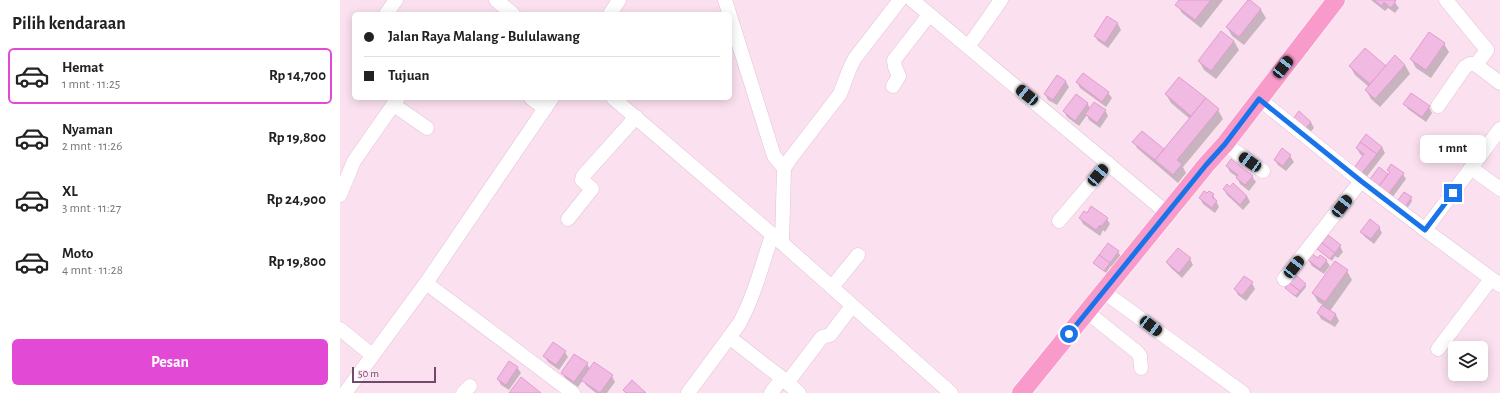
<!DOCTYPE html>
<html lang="id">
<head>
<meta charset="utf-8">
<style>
  :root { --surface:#fff; --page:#f6f6f6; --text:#222; --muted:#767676; --line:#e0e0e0; --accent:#e249d5 }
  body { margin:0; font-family:"Alegreya Sans",sans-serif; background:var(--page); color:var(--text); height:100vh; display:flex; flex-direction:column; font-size:15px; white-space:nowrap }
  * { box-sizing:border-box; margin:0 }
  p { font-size:13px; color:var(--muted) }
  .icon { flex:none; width:22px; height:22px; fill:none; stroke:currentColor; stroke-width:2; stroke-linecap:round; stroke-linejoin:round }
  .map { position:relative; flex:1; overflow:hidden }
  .side { display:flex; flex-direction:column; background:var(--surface); width:340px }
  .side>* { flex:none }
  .hud { position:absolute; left:12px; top:12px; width:380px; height:88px; border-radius:6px; box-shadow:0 2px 10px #0003; display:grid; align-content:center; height:88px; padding:0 12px; background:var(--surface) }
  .tools { position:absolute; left:1108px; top:341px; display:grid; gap:8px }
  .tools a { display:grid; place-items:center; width:40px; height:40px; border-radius:6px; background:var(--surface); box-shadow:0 2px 10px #0003; font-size:20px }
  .scale { position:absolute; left:12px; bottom:10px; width:84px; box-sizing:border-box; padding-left:4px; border:2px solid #714969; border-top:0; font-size:11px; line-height:14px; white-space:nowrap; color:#714969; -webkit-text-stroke:3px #fee7f3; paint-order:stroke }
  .end { position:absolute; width:18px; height:18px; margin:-9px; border:5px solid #1a73e8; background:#fff; box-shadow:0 0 0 2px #fff }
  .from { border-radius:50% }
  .bubble { position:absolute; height:28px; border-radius:6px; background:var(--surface); box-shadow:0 2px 10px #0003; font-size:13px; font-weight:700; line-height:28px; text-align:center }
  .car { position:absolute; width:12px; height:24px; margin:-12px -6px; border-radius:5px; box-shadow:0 0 3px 1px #0007; background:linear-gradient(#222 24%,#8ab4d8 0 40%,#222 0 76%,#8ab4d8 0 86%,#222 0) }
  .hud b { display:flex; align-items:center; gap:14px; height:38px; font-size:15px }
  .hud b+b { border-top:1px solid var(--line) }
  .hud i { width:10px; height:10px; background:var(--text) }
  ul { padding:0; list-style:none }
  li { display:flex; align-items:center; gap:12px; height:56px; margin:0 8px 6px; padding:0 4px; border:2px solid transparent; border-radius:6px }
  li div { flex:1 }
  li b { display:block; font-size:15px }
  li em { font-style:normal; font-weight:700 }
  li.selected { border-color:var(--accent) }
  li>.icon { width:36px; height:36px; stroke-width:1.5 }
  h2 { padding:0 12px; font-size:18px; line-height:48px }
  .action { display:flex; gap:8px; margin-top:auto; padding:8px 12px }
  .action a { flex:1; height:46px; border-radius:6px; background:var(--accent); color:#fff; font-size:16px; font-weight:700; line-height:46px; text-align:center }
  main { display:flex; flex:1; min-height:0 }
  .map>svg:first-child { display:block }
  .shadow { fill:#0003 }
  .building { fill:#f0bae2; stroke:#e29bd0 }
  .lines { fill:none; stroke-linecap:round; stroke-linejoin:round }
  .minor-casing { stroke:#e1c0d6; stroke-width:15 }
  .major-casing { stroke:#fff; stroke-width:19 }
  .minor { stroke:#fff; stroke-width:14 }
  .major { stroke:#f89bcb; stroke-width:18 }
  .route { stroke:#1a73e8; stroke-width:5 }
</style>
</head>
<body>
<main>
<section class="side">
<h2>Pilih kendaraan</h2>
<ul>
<li class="selected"><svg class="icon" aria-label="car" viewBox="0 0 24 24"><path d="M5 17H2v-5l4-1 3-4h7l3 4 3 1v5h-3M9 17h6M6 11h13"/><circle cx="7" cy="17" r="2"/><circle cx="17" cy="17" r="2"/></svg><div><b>Hemat</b><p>1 mnt · 11:25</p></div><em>Rp 14,700</em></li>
<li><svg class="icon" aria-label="car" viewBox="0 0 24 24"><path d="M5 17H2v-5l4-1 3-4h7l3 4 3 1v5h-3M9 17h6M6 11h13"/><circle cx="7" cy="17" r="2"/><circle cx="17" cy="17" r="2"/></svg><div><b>Nyaman</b><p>2 mnt · 11:26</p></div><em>Rp 19,800</em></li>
<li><svg class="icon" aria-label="car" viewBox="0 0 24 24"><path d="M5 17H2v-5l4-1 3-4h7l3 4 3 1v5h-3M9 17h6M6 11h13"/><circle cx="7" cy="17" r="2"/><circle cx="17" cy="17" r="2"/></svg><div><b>XL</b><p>3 mnt · 11:27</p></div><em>Rp 24,900</em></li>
<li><svg class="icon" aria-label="car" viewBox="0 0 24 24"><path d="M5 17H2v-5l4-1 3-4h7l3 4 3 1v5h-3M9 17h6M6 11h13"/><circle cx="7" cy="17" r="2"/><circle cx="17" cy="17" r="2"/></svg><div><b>Moto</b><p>4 mnt · 11:28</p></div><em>Rp 19,800</em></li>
</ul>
<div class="action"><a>Pesan</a></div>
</section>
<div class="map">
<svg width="1160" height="393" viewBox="0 0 1160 393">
  <rect width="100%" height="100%" fill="#fbe1ef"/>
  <g class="shadow">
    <polygon points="840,0 883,0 861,28 842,13 837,5"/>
    <polygon points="909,0 921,10 926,18 904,45 892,36 887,27"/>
    <polygon points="1031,0 1053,0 1059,8 1055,13 1048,8 1045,11"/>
    <polygon points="768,17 778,24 781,30 768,48 758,41 755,36"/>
    <polygon points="894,41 899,50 876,79 864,70 859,61"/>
    <polygon points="1104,44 1109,52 1091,78 1076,68 1071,59"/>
    <polygon points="1065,65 1070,74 1040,107 1031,99 1026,90 1029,87 1015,75 1010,66 1046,67"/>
    <polygon points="717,76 726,82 729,87 717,105 708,100 705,94"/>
    <polygon points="839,78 878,110 883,119 843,167 846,173 838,183 797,148 794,142 802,132 824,151 850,119 831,103 826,94"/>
    <polygon points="737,82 768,93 772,98 766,107 740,88"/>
    <polygon points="736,96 748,104 750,109 765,110 768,116 760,128 749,120 747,115 739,126 727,117 724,111"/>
    <polygon points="1065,104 1089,107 1092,113 1086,122 1068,109"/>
    <polygon points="971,122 974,128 968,135 957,125"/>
    <polygon points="1042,147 1045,153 1025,179 1018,174 1024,157 1020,154 1017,148"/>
    <polygon points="950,156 954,162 946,171 938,165 935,160"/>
    <polygon points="887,166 912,176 916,182 909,191 900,184 897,177 890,172"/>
    <polygon points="1039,169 1048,175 1050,173 1048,170 1063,174 1066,179 1049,202 1032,189"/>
    <polygon points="884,190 907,196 910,202 903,210 887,195"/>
    <polygon points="873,195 879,207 875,213 863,204 860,198"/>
    <polygon points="1071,198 1072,201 1065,212 1058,207"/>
    <polygon points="740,218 767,219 770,224 765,232 763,230 760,236 743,224"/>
    <polygon points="1039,227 1042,233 1034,244 1025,237 1021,232"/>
    <polygon points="768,245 778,252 782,258 774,268 771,266 766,273 754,263"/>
    <polygon points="1000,246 1003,252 998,258 995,256 992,261 978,249"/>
    <polygon points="850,259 853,265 842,278 831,268 827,263"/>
    <polygon points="978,259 986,260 990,266 984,274 972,266 969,261"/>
    <polygon points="1007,271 1012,280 990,311 996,315 999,321 995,327 981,319 978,313 983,305 978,302 973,293"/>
    <polygon points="912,283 915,289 906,301 898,295 895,289"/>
    <polygon points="965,284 966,287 957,298 946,288"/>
    <polygon points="225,352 228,357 219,370 208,362 204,356"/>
    <polygon points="247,364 250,369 272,376 275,382 267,393 256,393 246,385 243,380 238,387 226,379 222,373"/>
    <polygon points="177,367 181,373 169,390 161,385 158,379"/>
  </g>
  <g class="building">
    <polygon points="839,0 871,0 855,20 835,5"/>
    <polygon points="908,0 910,0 921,9 899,37 886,27"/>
    <polygon points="1034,0 1055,0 1056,1 1051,8 1044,2 1042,6"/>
    <polygon points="767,16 778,23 765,43 754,36"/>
    <polygon points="881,31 894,41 871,71 858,61"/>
    <polygon points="1089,32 1105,43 1086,70 1070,59"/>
    <polygon points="1025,48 1046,66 1030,84 1009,66"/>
    <polygon points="1055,55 1065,65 1035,99 1025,90"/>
    <polygon points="743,73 769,92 762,102 736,82"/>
    <polygon points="717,75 726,81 713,100 704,94"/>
    <polygon points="839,77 866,98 851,116 825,94"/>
    <polygon points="1071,93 1090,106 1082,117 1063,104"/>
    <polygon points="736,94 748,103 735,121 723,111"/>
    <polygon points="866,98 879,109 837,160 842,164 833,175 815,160"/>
    <polygon points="754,102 766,110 757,123 745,114"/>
    <polygon points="959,111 971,122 965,129 953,119"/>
    <polygon points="802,131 824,149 815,160 792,142"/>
    <polygon points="1026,134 1042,147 1037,154 1020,142"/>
    <polygon points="1020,142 1037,154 1021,174 1014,168 1024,154 1016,148"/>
    <polygon points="942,148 951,155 943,166 934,160"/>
    <polygon points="891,159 913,176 905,185 896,178 898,175 886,166"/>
    <polygon points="1051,164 1064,173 1046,197 1036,190 1050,172 1047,170"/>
    <polygon points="1039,167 1048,174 1036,190 1027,183"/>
    <polygon points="893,183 907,196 900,205 883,189 887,184 890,187"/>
    <polygon points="864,191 867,193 869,191 874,194 872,197 877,201 872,208 859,198"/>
    <polygon points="1064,192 1072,197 1063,210 1055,204"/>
    <polygon points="751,206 768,218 761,227 760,225 756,230 739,218 744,211 747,213"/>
    <polygon points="1030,219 1040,227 1031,239 1020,232"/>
    <polygon points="988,235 1001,245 995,253 982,243"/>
    <polygon points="768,243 779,251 770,263 759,255"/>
    <polygon points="982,243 995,253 990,259 977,249"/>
    <polygon points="838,248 851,258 839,273 826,262"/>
    <polygon points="972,254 978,258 980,255 987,260 980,269 968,260"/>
    <polygon points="759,255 770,263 764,271 753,263"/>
    <polygon points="995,261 1008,270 985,302 972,293"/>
    <polygon points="956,275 966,284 960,291 949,283"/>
    <polygon points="904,276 913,282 902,296 894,289"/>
    <polygon points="949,283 960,291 955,296 945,288"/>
    <polygon points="982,305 996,314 991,322 977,313"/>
    <polygon points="213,342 226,351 216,365 203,356"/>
    <polygon points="234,354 248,363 234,382 221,373"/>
    <polygon points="169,361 178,367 166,385 157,379"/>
    <polygon points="254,362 273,375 260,393 241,380"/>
    <polygon points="181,377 201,393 169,393"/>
    <polygon points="292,380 306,393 286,393 283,390"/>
  </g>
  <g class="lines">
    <g class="minor-casing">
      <g id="minor">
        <polyline points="156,0 173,14"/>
        <polyline points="385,0 434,156 444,168"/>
        <polyline points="572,0 827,213"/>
        <polyline points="1106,0 1147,50 1136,65"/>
        <polyline points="46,14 56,0"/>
        <polyline points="270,14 279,0"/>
        <polyline points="628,47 661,0"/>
        <polyline points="553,86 559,76 555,67 554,60 589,15"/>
        <polyline points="191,98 205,109"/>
        <polyline points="273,98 442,243 611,393"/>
        <polyline points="919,99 1021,181 1084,229 1160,285"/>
        <polyline points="54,105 87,128"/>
        <polyline points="1098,106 1125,67 1130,64 1135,64 1160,83"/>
        <polyline points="885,144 923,171"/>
        <polyline points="1131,168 1160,189"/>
        <polyline points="0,195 14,161 58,98"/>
        <polyline points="228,219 252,189 242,180 243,176 296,117"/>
        <polyline points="719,221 768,163"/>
        <polyline points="1085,230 1160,129"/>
        <path d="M442 243 444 168 450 159 500 94C505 82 508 70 515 58L560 0"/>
        <polyline points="944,279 1021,181"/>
        <polyline points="86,283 233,393"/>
        <polyline points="492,287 518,255"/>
        <polyline points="764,292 903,393"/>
        <polyline points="747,312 797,352 800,356 801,368"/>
        <polyline points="0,329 32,355"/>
        <polyline points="389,337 442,378 459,393"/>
        <polyline points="1098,349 1151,279"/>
        <polyline points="447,383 482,337 490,335 512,306"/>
        <polyline points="5,393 86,283 212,98"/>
        <polyline points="123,393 130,386"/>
        <path d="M348 393 399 324C414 297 422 265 432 235"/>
        <polyline points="431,393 442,378"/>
      </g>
    </g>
    <g class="major-casing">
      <polyline id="major" points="681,393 866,165 885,144 996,0"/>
    </g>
    <use href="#minor" class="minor"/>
    <use href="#major" class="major"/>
  </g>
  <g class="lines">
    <polyline class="route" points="729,334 866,165 885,144 919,99 1021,181 1085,230 1113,193"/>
  </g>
</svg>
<div class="tools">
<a><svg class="icon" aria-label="layers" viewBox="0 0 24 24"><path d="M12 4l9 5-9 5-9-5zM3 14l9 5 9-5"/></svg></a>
</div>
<div class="scale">50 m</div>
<i class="end from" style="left:729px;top:334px"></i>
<i class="end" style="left:1113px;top:193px"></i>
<div class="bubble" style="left:1080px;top:135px;width:66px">1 mnt</div>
<i class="car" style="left:943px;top:67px;rotate:38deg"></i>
<i class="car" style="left:687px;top:95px;rotate:309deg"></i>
<i class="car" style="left:910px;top:162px;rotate:305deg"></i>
<i class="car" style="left:758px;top:175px;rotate:40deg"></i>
<i class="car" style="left:1002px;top:206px;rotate:38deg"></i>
<i class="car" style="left:954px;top:267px;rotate:38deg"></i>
<i class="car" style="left:811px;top:326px;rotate:127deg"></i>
<div class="hud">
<b><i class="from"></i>Jalan Raya Malang - Bululawang</b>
<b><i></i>Tujuan</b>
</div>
</div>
</main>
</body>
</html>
